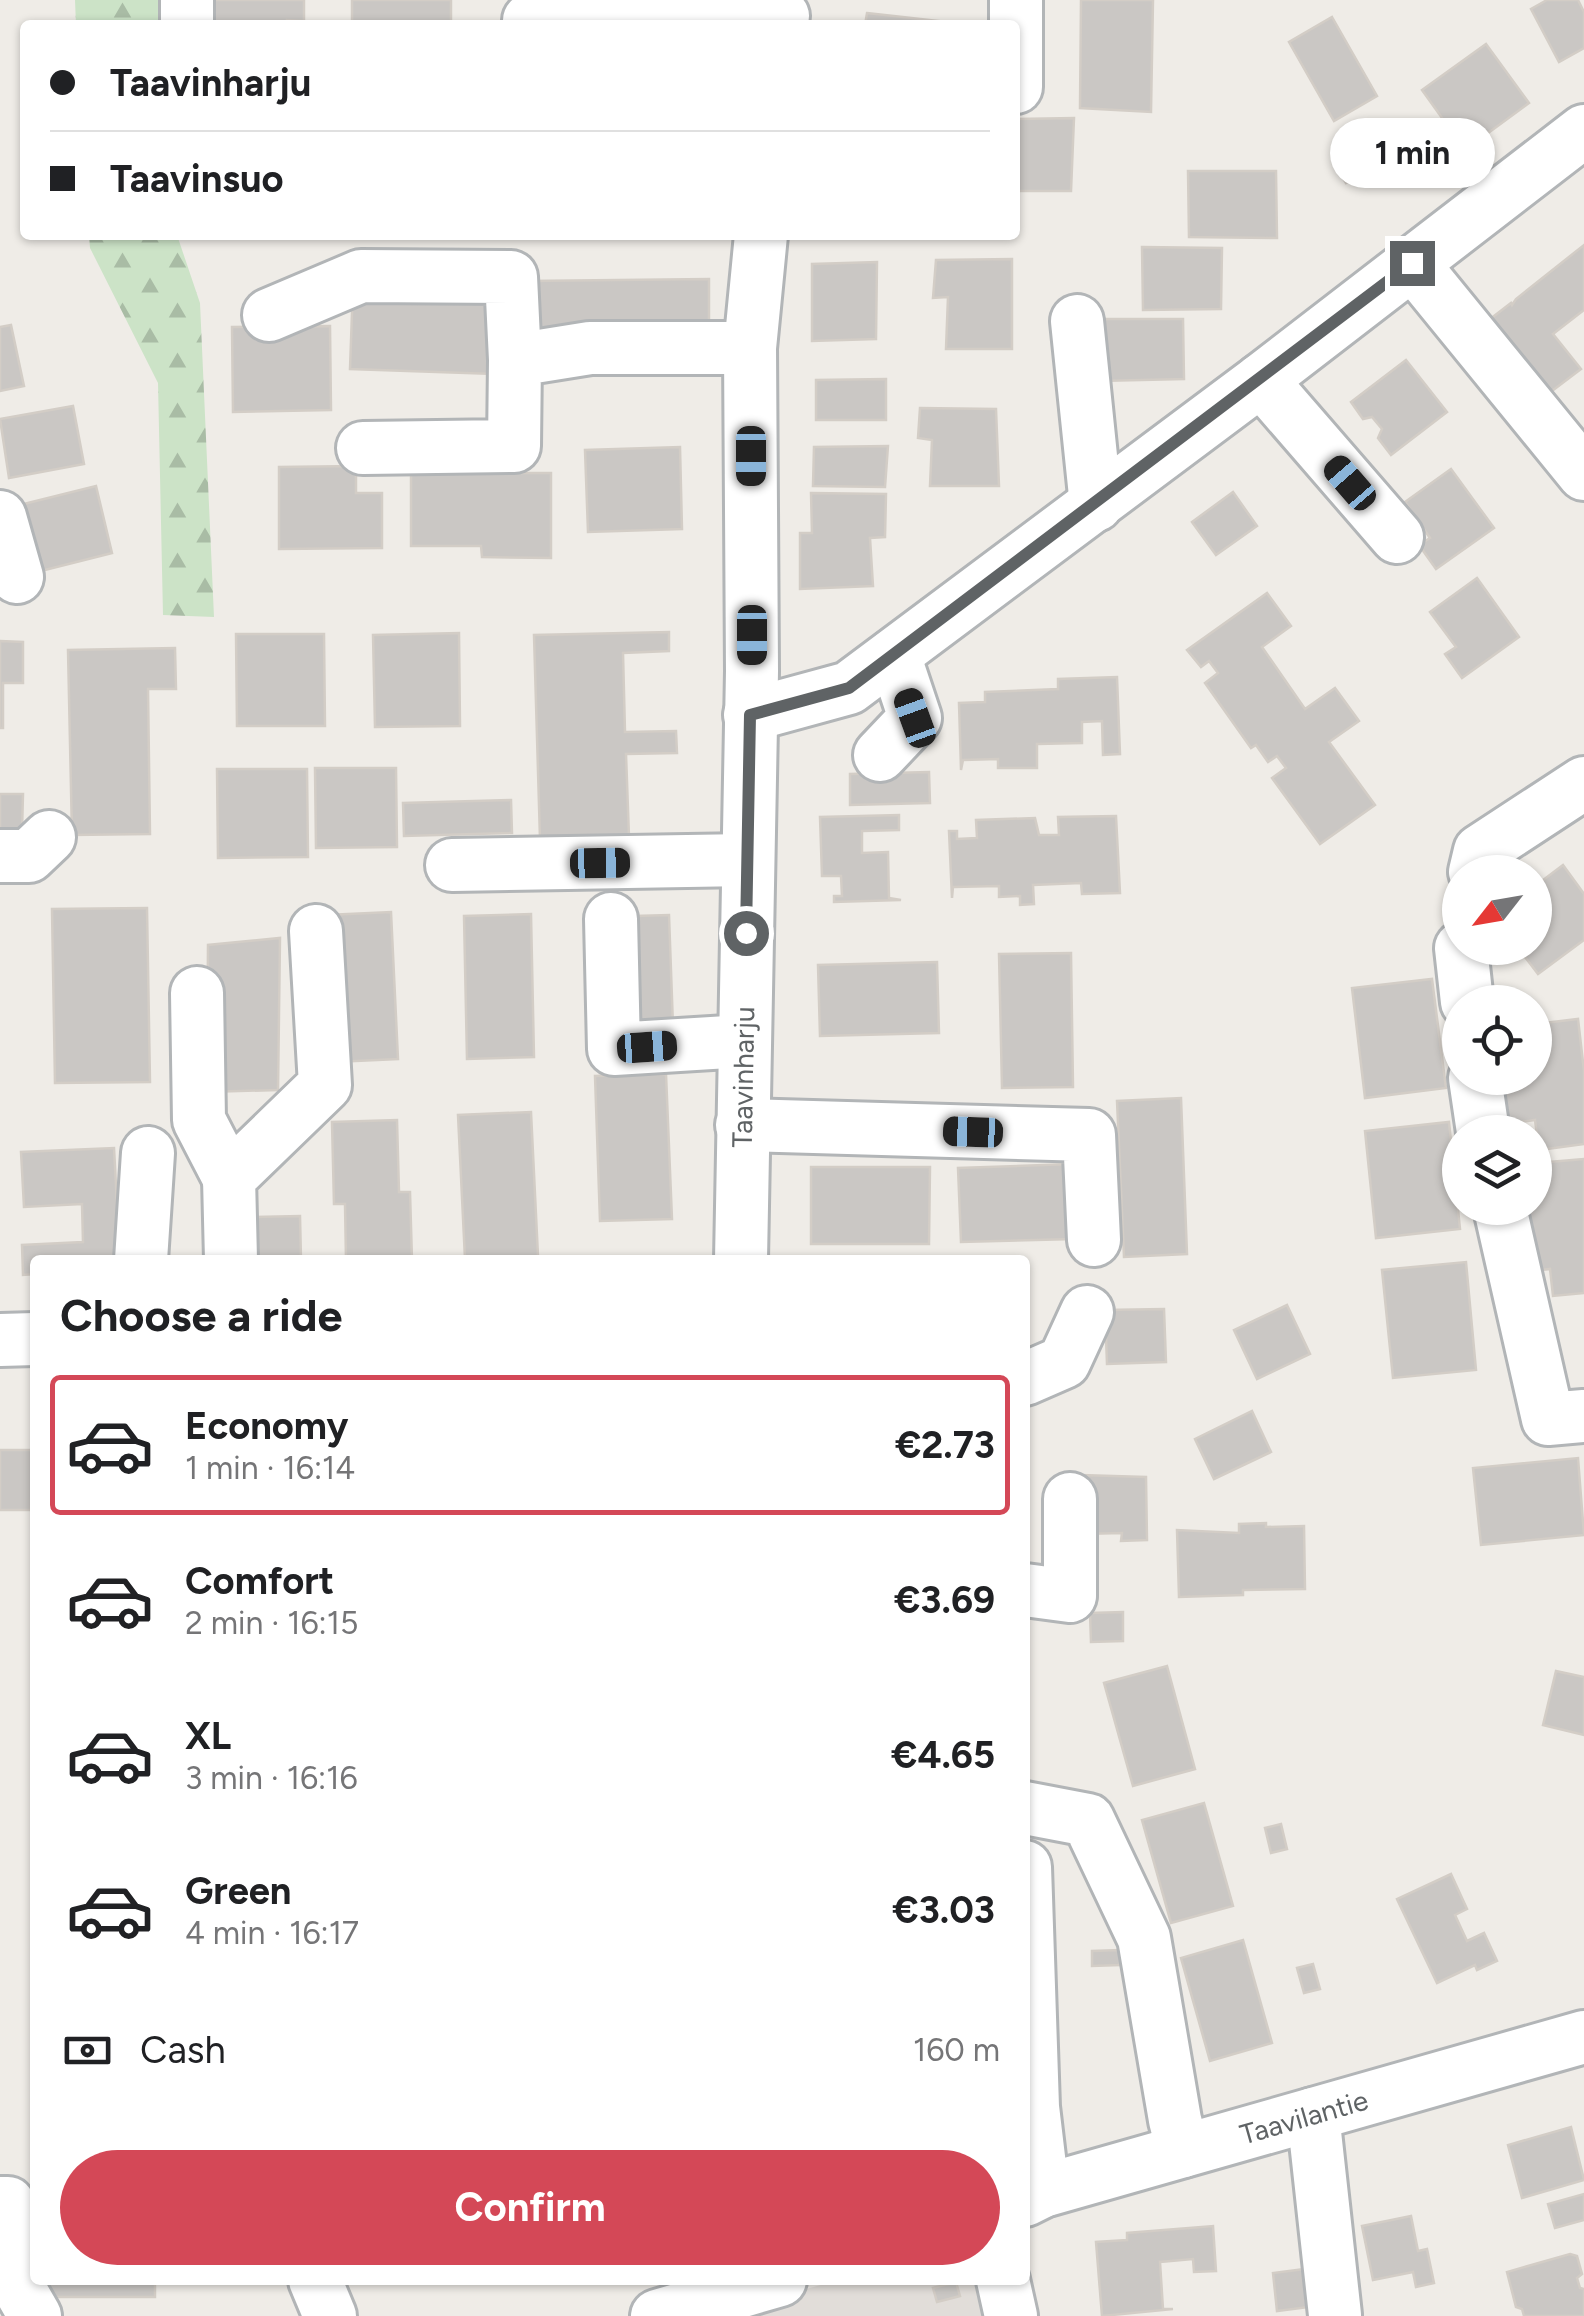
<!DOCTYPE html>
<html lang="en">
<head>
<meta charset="utf-8">
<style>
  :root { --surface:#fff; --page:#f2f2f2; --text:#202124; --muted:#757577; --line:#e0e0e0; --accent:#d44857 }
  body { margin:0; font-family:Figtree,sans-serif; background:var(--page); color:var(--text); height:100vh; display:flex; flex-direction:column; font-size:38px; white-space:nowrap }
  * { box-sizing:border-box; margin:0 }
  p { font-size:32px; color:var(--muted) }
  .icon { flex:none; width:55px; height:55px; fill:none; stroke:currentColor; stroke-width:2; stroke-linecap:round; stroke-linejoin:round }
  .map { position:relative; flex:1; overflow:hidden }
  .details { position:absolute; left:30px; top:1255px; width:1000px; height:1030px; display:flex; flex-direction:column; background:var(--surface); border-radius:10px; box-shadow:0 2px 8px #0004 }
  .details>* { flex:none }
  .guide { position:absolute; left:20px; top:20px; width:1000px; height:220px; border-radius:10px; box-shadow:0 2px 8px #0004; display:grid; align-content:center; height:220px; padding:0 30px; background:var(--surface) }
  .needle { width:65px; rotate:239deg }
  .tools { position:absolute; left:1442px; top:855px; display:grid; gap:20px }
  .tools a { display:grid; place-items:center; width:110px; height:110px; border-radius:50%; background:var(--surface); box-shadow:0 2px 8px #0004; font-size:50px }
  .end { position:absolute; width:45px; height:45px; margin:-22px; border:12px solid #5f6365; background:#fff; box-shadow:0 0 0 5px #fff }
  .from { border-radius:50% }
  .bubble { position:absolute; height:70px; border-radius:35px; background:var(--surface); box-shadow:0 2px 8px #0004; font-size:32px; font-weight:700; line-height:70px; text-align:center }
  .car { position:absolute; width:30px; height:60px; margin:-30px -15px; border-radius:12px; box-shadow:0 0 8px 2px #0007; background:linear-gradient(#222 24%,#8ab4d8 0 40%,#222 0 76%,#8ab4d8 0 86%,#222 0) }
  .guide b { display:flex; align-items:center; gap:35px; height:95px; font-size:38px }
  .guide b+b { border-top:2px solid var(--line) }
  .guide i { width:25px; height:25px; background:var(--text) }
  ul { padding:0; list-style:none }
  li { display:flex; align-items:center; gap:30px; height:140px; margin:0 20px 15px; padding:0 10px; border:5px solid transparent; border-radius:10px }
  li div { flex:1 }
  li b { display:block; font-size:38px }
  li em { font-style:normal; font-weight:700 }
  li.active { border-color:var(--accent) }
  li>.icon { width:90px; height:90px; stroke-width:1.5 }
  h2 { padding:0 30px; font-size:45px; line-height:120px }
  .pay { display:flex; align-items:center; gap:25px; height:110px; padding:0 30px; font-size:38px }
  .pay p { margin-inline-start:auto }
  .button { display:flex; gap:20px; margin-top:auto; padding:20px 30px }
  .button a { flex:1; height:115px; border-radius:60px; background:var(--accent); color:#fff; font-size:40px; font-weight:700; line-height:115px; text-align:center }
  .map>svg:first-child { display:block }
  .education { fill:#e1ddd9 }
  .forest { fill:url(#forest-firs) }
  .building { fill:#cac7c4; stroke:#d3cdc6; stroke-width:2.5 }
  .lines { fill:none; stroke-linecap:round; stroke-linejoin:round }
  .minor-casing { stroke:#b2b5b7; stroke-width:58 }
  .minor { stroke:#fff; stroke-width:52 }
  .route { stroke:#5f6365; stroke-width:12 }
  .labels { text-anchor:middle; stroke-width:9; stroke-linejoin:round; paint-order:stroke }
  .street-label { font-size:28px; fill:#5f6365; stroke:#fff }
</style>
</head>
<body>
<div class="map">
<svg width="1584" height="2316" viewBox="0 0 1584 2316">
  <defs>
    <pattern id="forest-firs" width="22" height="20" patternUnits="userSpaceOnUse" patternTransform="scale(2.5)"><rect width="22" height="20" fill="#cce3c7"/><path d="M5 1l3.5 6h-7zM16 11l3.5 6h-7z" fill="#a9bca5"/></pattern>
  </defs>
  <rect width="100%" height="100%" fill="#efece7"/>
  <polygon class="education" points="838,2280 983,2280 989,2316 712,2316"/>
  <g class="forest">
    <polygon points="75,0 176,0 176,25 76,25"/>
    <polygon points="89,235 177,235 200,303 214,617 163,615 158,383 90,248"/>
  </g>
  <g class="building">
    <polygon points="202,0 304,0 304,21 287,20 287,25 201,25"/>
    <rect x="352" y="0" width="99" height="25"/>
    <polygon points="1081,0 1153,0 1151,112 1080,108"/>
    <polygon points="1547,0 1578,0 1584,12 1584,48 1559,62 1531,9"/>
    <polygon points="867,13 966,24 966,25 865,25"/>
    <polygon points="1332,17 1377,96 1334,121 1289,42"/>
    <polygon points="1486,44 1529,103 1465,150 1422,90"/>
    <polygon points="1074,118 1071,191 1015,191 1015,119"/>
    <polygon points="1353,159 1362,173 1346,183 1337,169"/>
    <polygon points="1188,171 1276,171 1277,238 1189,237"/>
    <polygon points="1584,245 1584,310 1553,334 1581,369 1544,397 1485,323 1511,303 1512,305 1516,299"/>
    <polygon points="1142,247 1222,248 1221,309 1143,310"/>
    <polygon points="1012,259 1012,349 946,349 948,297 933,298 936,260"/>
    <polygon points="877,262 876,339 812,341 812,264"/>
    <polygon points="709,279 709,324 527,342 527,281"/>
    <polygon points="353,285 496,291 494,374 350,369"/>
    <polygon points="1097,319 1183,319 1184,379 1099,381"/>
    <polygon points="11,325 24,386 0,391 0,327"/>
    <polygon points="330,326 331,410 233,412 232,327"/>
    <polygon points="1406,360 1447,412 1391,455 1378,438 1382,429 1372,417 1363,419 1351,402"/>
    <polygon points="886,379 886,420 816,420 816,380"/>
    <polygon points="73,406 84,464 9,478 0,419"/>
    <polygon points="920,408 996,409 999,486 930,486 932,440 918,438"/>
    <polygon points="888,446 885,487 813,486 814,447"/>
    <polygon points="680,447 682,529 588,532 585,450"/>
    <polygon points="492,463 492,473 551,473 551,558 482,557 481,546 411,546 411,464"/>
    <polygon points="356,466 356,493 382,493 382,548 279,549 279,467"/>
    <polygon points="1451,469 1494,528 1436,569 1419,545 1430,538 1405,502"/>
    <polygon points="96,486 112,553 41,571 24,504"/>
    <polygon points="1233,492 1257,526 1216,555 1192,522"/>
    <polygon points="811,493 886,494 885,537 870,538 873,586 800,589 800,533 812,533"/>
    <polygon points="1477,578 1519,637 1462,678 1445,654 1456,647 1430,612"/>
    <polygon points="1267,593 1291,626 1262,647 1305,709 1335,688 1359,721 1329,742 1375,805 1320,844 1272,778 1286,768 1277,756 1268,762 1256,745 1251,748 1205,683 1218,673 1209,661 1201,667 1187,650"/>
    <polygon points="669,632 669,651 623,653 625,732 676,731 677,753 626,754 629,837 540,839 534,635"/>
    <polygon points="459,633 460,726 375,727 373,635"/>
    <polygon points="236,634 324,634 325,726 237,726"/>
    <polygon points="0,641 23,642 23,683 3,683 3,728 0,728"/>
    <polygon points="175,648 176,689 148,689 150,834 72,835 68,650"/>
    <polygon points="1117,677 1120,754 1103,755 1102,721 1082,722 1082,743 1037,744 1037,768 998,768 998,759 963,760 961,770 959,703 985,702 985,692 1058,689 1058,679"/>
    <polygon points="315,768 396,768 397,847 316,848"/>
    <polygon points="217,769 307,769 308,857 218,858"/>
    <polygon points="929,772 930,803 850,805 850,774"/>
    <polygon points="0,794 23,794 22,831 0,831"/>
    <polygon points="511,800 512,833 404,836 403,803"/>
    <polygon points="899,815 899,830 862,831 862,853 888,852 889,898 901,900 834,902 834,896 842,896 841,876 822,876 820,817"/>
    <polygon points="1116,816 1120,893 1082,894 1081,883 1033,885 1034,904 1020,905 1020,896 999,897 999,886 953,887 952,898 949,831 957,831 957,839 977,838 976,820 1035,818 1039,835 1059,835 1058,817"/>
    <polygon points="1563,865 1584,894 1584,940 1538,974 1518,948 1535,948 1535,886"/>
    <polygon points="147,908 150,1082 55,1083 52,909"/>
    <polygon points="391,912 398,1059 335,1062 327,915"/>
    <polygon points="531,914 534,1057 467,1059 464,916"/>
    <polygon points="669,915 673,1026 639,1027 635,916"/>
    <polygon points="280,938 278,1090 207,1092 208,945"/>
    <polygon points="1071,953 1073,1087 1002,1088 999,954"/>
    <polygon points="937,962 939,1033 820,1036 818,965"/>
    <polygon points="1432,979 1446,1088 1365,1098 1352,988"/>
    <polygon points="1578,1019 1584,1071 1584,1144 1539,1150 1535,1120 1504,1124 1499,1078 1535,1078 1535,1024"/>
    <polygon points="666,1074 672,1219 600,1221 595,1076"/>
    <polygon points="1181,1098 1187,1254 1124,1257 1117,1101"/>
    <polygon points="531,1112 538,1256 465,1259 458,1115"/>
    <polygon points="397,1120 399,1192 410,1192 412,1260 346,1260 345,1204 334,1204 332,1122"/>
    <polygon points="1449,1122 1460,1229 1376,1238 1365,1131"/>
    <polygon points="114,1148 120,1260 35,1260 35,1274 23,1275 22,1245 83,1242 82,1204 24,1207 21,1152"/>
    <polygon points="1584,1159 1584,1293 1553,1296 1550,1269 1525,1272 1519,1208 1535,1208 1535,1190 1540,1189 1538,1163"/>
    <polygon points="1071,1164 1074,1239 961,1242 958,1168"/>
    <polygon points="811,1167 930,1167 929,1244 811,1244"/>
    <polygon points="300,1216 301,1260 253,1260 252,1217"/>
    <polygon points="1466,1262 1476,1370 1393,1378 1382,1270"/>
    <polygon points="1287,1305 1310,1354 1257,1379 1234,1330"/>
    <polygon points="1164,1309 1166,1362 1107,1364 1105,1310"/>
    <polygon points="1252,1411 1271,1452 1214,1479 1195,1439"/>
    <polygon points="0,1450 32,1450 31,1510 0,1510"/>
    <polygon points="1578,1458 1584,1535 1481,1545 1473,1468"/>
    <polygon points="1080,1475 1146,1477 1147,1540 1121,1541 1122,1533 1082,1534"/>
    <polygon points="1266,1523 1266,1527 1304,1526 1305,1589 1243,1590 1243,1595 1179,1597 1177,1530 1239,1533 1239,1524"/>
    <polygon points="1123,1612 1123,1641 1091,1642 1090,1613"/>
    <polygon points="1167,1666 1195,1769 1133,1786 1104,1683"/>
    <polygon points="1556,1671 1584,1677 1584,1735 1543,1725"/>
    <polygon points="1204,1803 1233,1906 1171,1923 1142,1820"/>
    <polygon points="1281,1824 1287,1849 1271,1853 1265,1828"/>
    <polygon points="1451,1874 1467,1909 1455,1915 1467,1941 1484,1933 1497,1961 1477,1970 1475,1965 1437,1983 1397,1899"/>
    <polygon points="1243,1940 1272,2043 1210,2061 1181,1958"/>
    <polygon points="1120,1950 1120,1965 1092,1966 1092,1951"/>
    <polygon points="1313,1964 1320,1989 1304,1993 1297,1968"/>
    <polygon points="1571,2127 1584,2180 1522,2198 1508,2145"/>
    <polygon points="1584,2194 1584,2220 1555,2228 1548,2204"/>
    <polygon points="1411,2216 1418,2251 1427,2249 1434,2283 1416,2287 1413,2272 1373,2280 1362,2226"/>
    <polygon points="1213,2226 1216,2271 1194,2272 1193,2259 1160,2262 1163,2309 1173,2309 1102,2316 1096,2242 1127,2240 1127,2233"/>
    <polygon points="1570,2254 1577,2256 1582,2274 1577,2278 1580,2288 1584,2289 1584,2316 1524,2316 1522,2309 1516,2307 1507,2272"/>
    <polygon points="1305,2269 1309,2307 1277,2311 1273,2273"/>
    <rect x="39" y="2280" width="116" height="17"/>
    <polygon points="956,2282 960,2296 937,2302 933,2288"/>
  </g>
  <g class="lines">
    <g class="minor-casing">
      <g id="minor">
        <polyline points="187,0 187,25"/>
        <polyline points="529,25 529,20 783,16"/>
        <polyline points="1016,87 1016,0"/>
        <polyline points="1412,263 1584,474"/>
        <polyline points="269,315 361,276 511,277 515,360"/>
        <polyline points="1077,321 1096,505"/>
        <polyline points="1261,380 1397,537"/>
        <polyline points="363,448 514,446 515,360 590,348 750,348"/>
        <polyline points="0,517 17,577"/>
        <polyline points="750,715 849,688 1261,380 1584,131"/>
        <polyline points="880,755 915,718 894,655"/>
        <polyline points="0,856 29,856 49,837"/>
        <polyline points="452,865 747,860"/>
        <polyline points="1475,872 1480,851 1584,783"/>
        <polyline points="611,919 614,1049 744,1041"/>
        <polyline points="1461,948 1467,1002"/>
        <polyline points="197,993 199,1120 229,1178"/>
        <polyline points="1475,1078 1483,1132"/>
        <polyline points="742,1125 1089,1135 1094,1240"/>
        <polyline points="1500,1208 1548,1419 1584,1416"/>
        <polyline points="141,1260 148,1153"/>
        <polyline points="231,1260 229,1178 325,1085 316,931"/>
        <polyline points="741,1260 752,671 750,348 761,235"/>
        <polyline points="0,1340 35,1339"/>
        <polyline points="1025,1379 1064,1362 1087,1312"/>
        <polyline points="1025,1590 1070,1596 1070,1499"/>
        <polyline points="1025,1808 1088,1820 1144,1938 1175,2120 1183,2151"/>
        <polyline points="1025,1867 1033,2107 1043,2191"/>
        <polyline points="1313,2114 1335,2315"/>
        <polyline points="1025,2200 1043,2191 1584,2037"/>
        <polyline points="0,2203 8,2203 12,2276 35,2316"/>
        <polyline points="315,2280 330,2316"/>
        <polyline points="1003,2280 1011,2316"/>
        <polyline points="657,2316 780,2280"/>
      </g>
    </g>
    <use href="#minor" class="minor"/>
  </g>
  <g class="lines">
    <polyline class="route" points="746,933 750,715 849,688 1412,263"/>
  </g>
  <g class="labels">
    <g class="street-label">
      <text transform="translate(743 1077) rotate(-89)" y="10">Taavinharju</text>
      <text transform="translate(1304 2117) rotate(-16)" y="10">Taavilantie</text>
    </g>
  </g>
</svg>
<div class="tools">
<a><svg class="needle" viewBox="-14 -14 28 28"><path d="M0-13l5 13h-10z" fill="#e53935"/><path d="M0 13l5-13h-10z" fill="#757577"/></svg></a>
<a><svg class="icon" aria-label="locate" viewBox="0 0 24 24"><circle cx="12" cy="12" r="6"/><path d="M12 2v4M12 18v4M2 12h4M18 12h4"/></svg></a>
<a><svg class="icon" aria-label="layers" viewBox="0 0 24 24"><path d="M12 4l9 5-9 5-9-5zM3 14l9 5 9-5"/></svg></a>
</div>
<i class="end from" style="left:746px;top:933px"></i>
<i class="end" style="left:1412px;top:263px"></i>
<div class="bubble" style="left:1330px;top:118px;width:165px">1 min</div>
<i class="car" style="left:751px;top:456px;rotate:180deg"></i>
<i class="car" style="left:1350px;top:483px;rotate:319deg"></i>
<i class="car" style="left:752px;top:635px;rotate:180deg"></i>
<i class="car" style="left:915px;top:718px;rotate:340deg"></i>
<i class="car" style="left:600px;top:863px;rotate:89deg"></i>
<i class="car" style="left:647px;top:1047px;rotate:86deg"></i>
<i class="car" style="left:973px;top:1132px;rotate:272deg"></i>
<div class="guide">
<b><i class="from"></i>Taavinharju</b>
<b><i></i>Taavinsuo</b>
</div>
<section class="details">
<h2>Choose a ride</h2>
<ul>
<li class="active"><svg class="icon" aria-label="car" viewBox="0 0 24 24"><path d="M5 17H2v-5l4-1 3-4h7l3 4 3 1v5h-3M9 17h6M6 11h13"/><circle cx="7" cy="17" r="2"/><circle cx="17" cy="17" r="2"/></svg><div><b>Economy</b><p>1 min · 16:14</p></div><em>€2.73</em></li>
<li><svg class="icon" aria-label="car" viewBox="0 0 24 24"><path d="M5 17H2v-5l4-1 3-4h7l3 4 3 1v5h-3M9 17h6M6 11h13"/><circle cx="7" cy="17" r="2"/><circle cx="17" cy="17" r="2"/></svg><div><b>Comfort</b><p>2 min · 16:15</p></div><em>€3.69</em></li>
<li><svg class="icon" aria-label="car" viewBox="0 0 24 24"><path d="M5 17H2v-5l4-1 3-4h7l3 4 3 1v5h-3M9 17h6M6 11h13"/><circle cx="7" cy="17" r="2"/><circle cx="17" cy="17" r="2"/></svg><div><b>XL</b><p>3 min · 16:16</p></div><em>€4.65</em></li>
<li><svg class="icon" aria-label="car" viewBox="0 0 24 24"><path d="M5 17H2v-5l4-1 3-4h7l3 4 3 1v5h-3M9 17h6M6 11h13"/><circle cx="7" cy="17" r="2"/><circle cx="17" cy="17" r="2"/></svg><div><b>Green</b><p>4 min · 16:17</p></div><em>€3.03</em></li>
</ul>
<div class="pay"><svg class="icon" aria-label="cash" viewBox="0 0 24 24"><path d="M3 7h18v10H3z"/><circle cx="12" cy="12" r="2"/></svg>Cash<p>160 m</p></div>
<div class="button"><a>Confirm</a></div>
</section>
</div>
</body>
</html>
